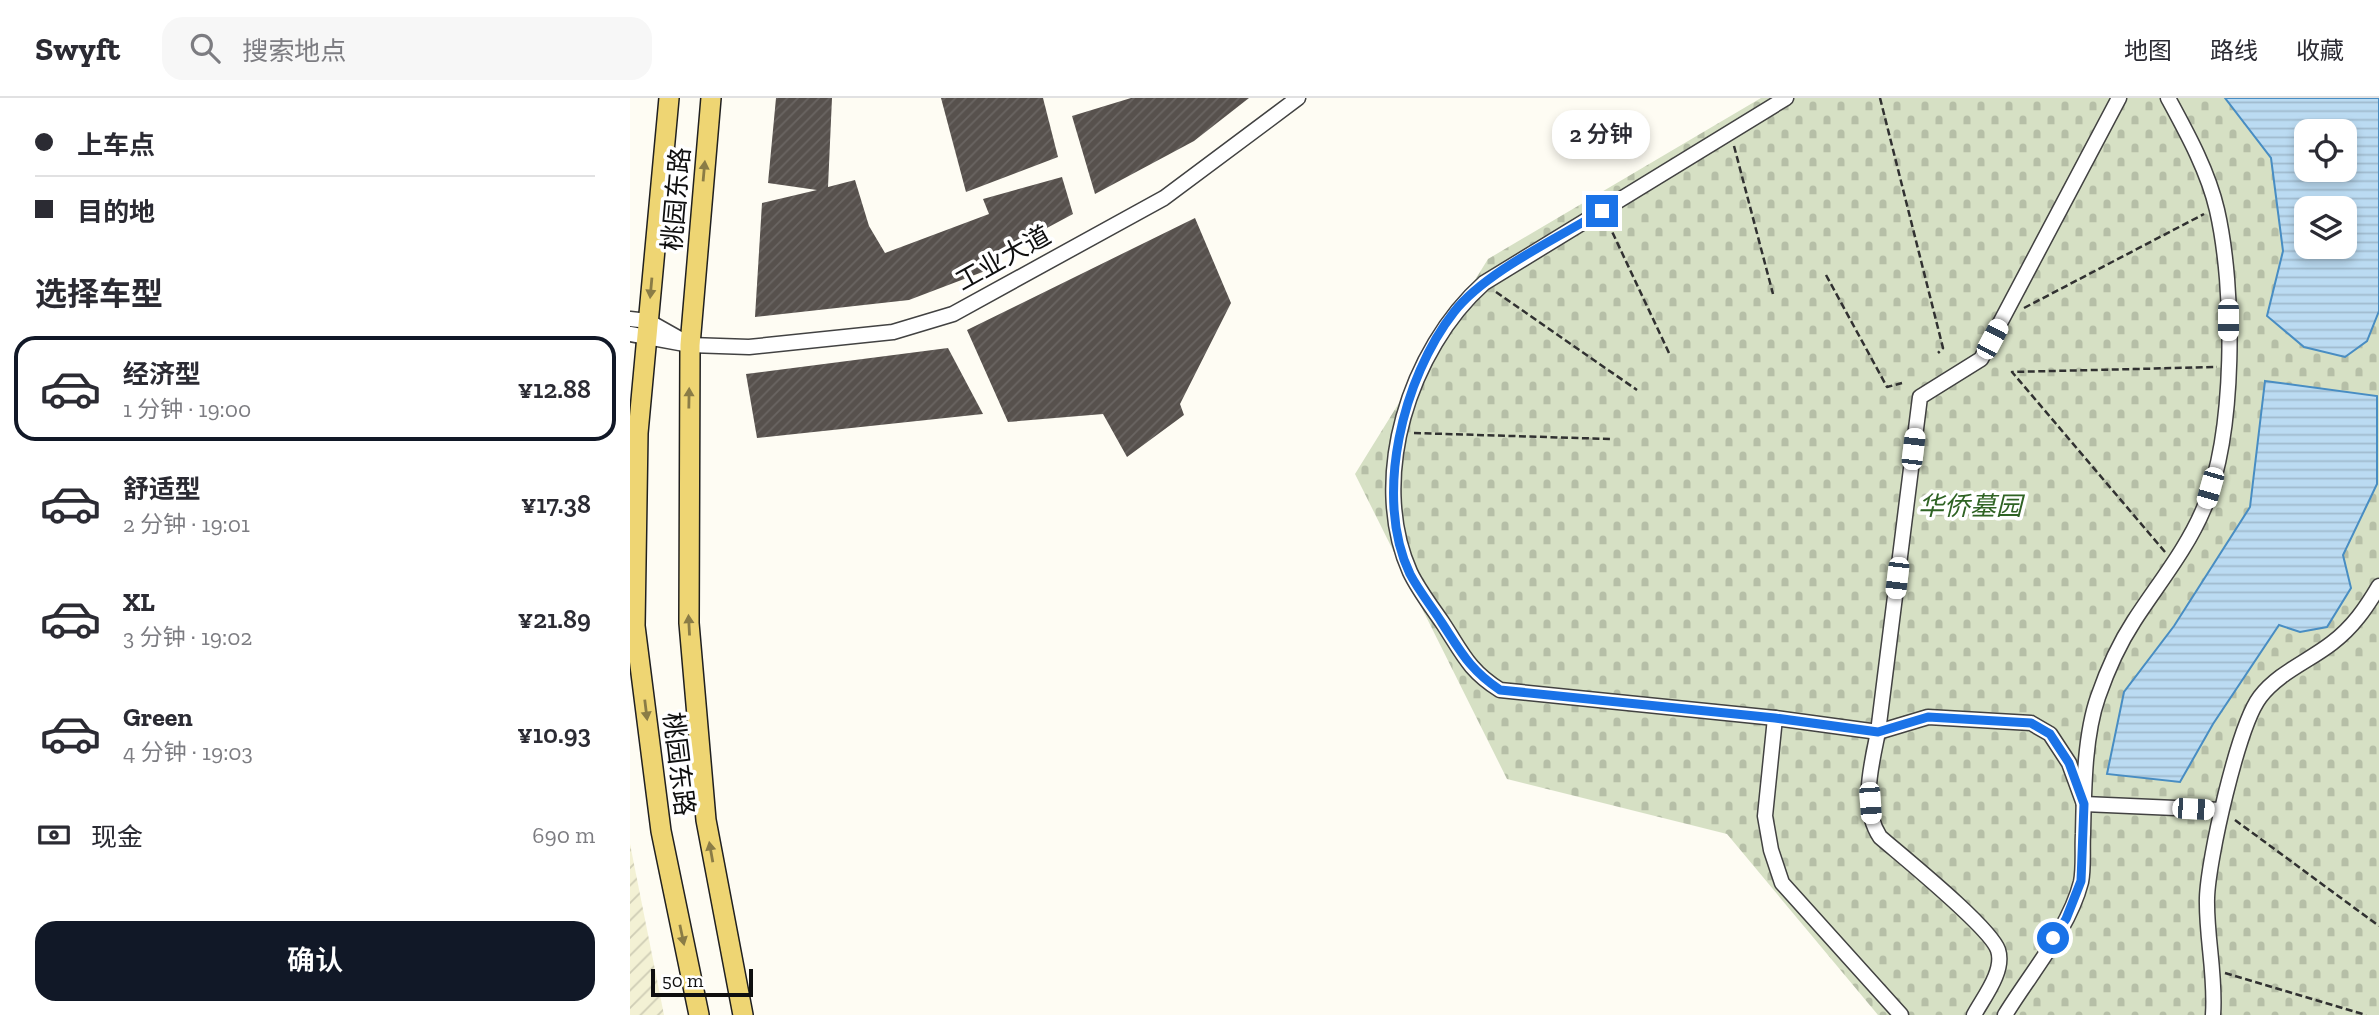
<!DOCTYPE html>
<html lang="zh">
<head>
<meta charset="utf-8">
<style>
  :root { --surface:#fff; --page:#f7f7f7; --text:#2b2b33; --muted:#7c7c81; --line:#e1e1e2; --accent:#111827 }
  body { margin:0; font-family:"Zilla Slab","Noto Sans SC",serif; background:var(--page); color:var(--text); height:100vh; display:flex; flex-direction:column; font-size:26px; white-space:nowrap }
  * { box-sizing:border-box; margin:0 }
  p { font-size:23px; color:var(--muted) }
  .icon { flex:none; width:38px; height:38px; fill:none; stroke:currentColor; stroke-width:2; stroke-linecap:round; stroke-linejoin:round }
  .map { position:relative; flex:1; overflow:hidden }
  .drawer { display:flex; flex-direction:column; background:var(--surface); width:630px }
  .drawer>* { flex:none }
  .top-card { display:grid; align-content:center; height:154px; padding:0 35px; background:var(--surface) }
  .buttons { position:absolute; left:1664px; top:21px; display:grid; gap:14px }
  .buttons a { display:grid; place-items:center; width:63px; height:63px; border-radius:14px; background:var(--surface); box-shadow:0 4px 10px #0003; font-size:35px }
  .scale { position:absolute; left:21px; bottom:18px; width:102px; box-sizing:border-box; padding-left:7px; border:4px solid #0f0f0f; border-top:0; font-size:19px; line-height:24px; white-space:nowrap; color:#0f0f0f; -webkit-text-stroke:5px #fff; paint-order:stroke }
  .end { position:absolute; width:32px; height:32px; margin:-16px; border:9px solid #1a73e8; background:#fff; box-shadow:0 0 0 4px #fff }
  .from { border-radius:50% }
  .bubble { position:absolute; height:49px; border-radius:21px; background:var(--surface); box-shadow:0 4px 10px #0003; font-size:23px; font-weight:600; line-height:49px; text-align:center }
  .car { position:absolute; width:21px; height:42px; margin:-21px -10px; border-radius:9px; box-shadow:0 0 5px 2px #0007; background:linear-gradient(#fff 24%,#345 0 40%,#fff 0 76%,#345 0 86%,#fff 0) }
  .top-card b { display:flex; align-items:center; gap:24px; height:66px; font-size:26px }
  .top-card b+b { border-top:2px solid var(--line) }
  .top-card i { width:18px; height:18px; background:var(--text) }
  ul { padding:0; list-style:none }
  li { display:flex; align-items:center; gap:21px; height:105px; margin:0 14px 10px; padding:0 21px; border:4px solid transparent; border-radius:21px }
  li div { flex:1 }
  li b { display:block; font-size:26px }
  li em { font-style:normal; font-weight:600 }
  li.on { border-color:var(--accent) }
  li>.icon { width:63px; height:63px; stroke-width:1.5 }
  h2 { padding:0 35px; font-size:32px; line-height:84px }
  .pay { display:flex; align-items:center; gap:18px; height:77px; padding:0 35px; font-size:26px }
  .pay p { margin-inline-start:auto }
  .primary-button { display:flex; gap:14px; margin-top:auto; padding:14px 35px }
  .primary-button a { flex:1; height:80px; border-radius:21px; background:var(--accent); color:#fff; font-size:28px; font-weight:600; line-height:80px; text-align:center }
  header { display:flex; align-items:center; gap:42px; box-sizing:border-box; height:98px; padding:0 35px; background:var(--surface); border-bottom:2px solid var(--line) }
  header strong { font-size:33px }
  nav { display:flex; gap:38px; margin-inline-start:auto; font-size:24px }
  .search { width:490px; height:63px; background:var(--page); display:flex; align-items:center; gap:18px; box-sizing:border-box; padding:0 24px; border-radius:21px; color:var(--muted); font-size:26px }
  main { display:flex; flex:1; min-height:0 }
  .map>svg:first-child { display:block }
  .farmland { fill:url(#farmland-furrows) }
  .cemetery { fill:url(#cemetery-stones); fill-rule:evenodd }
  .water { fill:url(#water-rules); stroke:#488dc3; stroke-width:2; fill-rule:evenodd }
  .building { fill:url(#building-hatch) }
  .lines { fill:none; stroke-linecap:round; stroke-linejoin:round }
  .minor-casing { stroke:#424242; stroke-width:17 }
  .major-casing { stroke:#202020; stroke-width:22 }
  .path { stroke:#313131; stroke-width:2.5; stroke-dasharray:7 3.5; stroke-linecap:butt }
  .minor { stroke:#fff; stroke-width:14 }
  .major { stroke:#eed573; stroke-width:19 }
  .oneway { fill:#8a7c46 }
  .route { stroke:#1a73e8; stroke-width:9 }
  .labels { text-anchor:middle; stroke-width:7; stroke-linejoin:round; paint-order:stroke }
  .street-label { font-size:26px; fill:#0f0f0f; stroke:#fff }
  .park-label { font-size:26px; font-style:italic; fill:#2f6324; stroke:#fff }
</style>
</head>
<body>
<header>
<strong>Swyft</strong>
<div class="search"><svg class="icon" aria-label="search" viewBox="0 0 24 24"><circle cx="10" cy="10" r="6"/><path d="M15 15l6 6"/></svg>搜索地点</div>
<nav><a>地图</a><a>路线</a><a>收藏</a></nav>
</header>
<main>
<section class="drawer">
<div class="top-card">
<b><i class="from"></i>上车点</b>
<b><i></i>目的地</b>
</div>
<h2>选择车型</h2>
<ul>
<li class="on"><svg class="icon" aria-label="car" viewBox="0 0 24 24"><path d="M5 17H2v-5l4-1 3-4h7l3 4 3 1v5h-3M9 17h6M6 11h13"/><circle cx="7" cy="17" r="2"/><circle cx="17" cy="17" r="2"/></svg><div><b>经济型</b><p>1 分钟 · 19:00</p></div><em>¥12.88</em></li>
<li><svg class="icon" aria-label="car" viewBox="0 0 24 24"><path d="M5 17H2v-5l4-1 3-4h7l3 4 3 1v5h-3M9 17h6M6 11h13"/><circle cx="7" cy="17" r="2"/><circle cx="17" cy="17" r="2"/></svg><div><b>舒适型</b><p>2 分钟 · 19:01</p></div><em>¥17.38</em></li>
<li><svg class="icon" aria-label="car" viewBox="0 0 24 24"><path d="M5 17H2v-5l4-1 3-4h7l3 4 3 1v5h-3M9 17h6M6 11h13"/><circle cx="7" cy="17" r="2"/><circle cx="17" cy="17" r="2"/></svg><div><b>XL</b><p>3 分钟 · 19:02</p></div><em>¥21.89</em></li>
<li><svg class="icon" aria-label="car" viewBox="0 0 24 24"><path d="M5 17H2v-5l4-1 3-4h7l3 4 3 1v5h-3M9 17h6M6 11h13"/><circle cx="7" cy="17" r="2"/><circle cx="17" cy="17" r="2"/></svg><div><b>Green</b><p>4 分钟 · 19:03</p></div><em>¥10.93</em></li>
</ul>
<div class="pay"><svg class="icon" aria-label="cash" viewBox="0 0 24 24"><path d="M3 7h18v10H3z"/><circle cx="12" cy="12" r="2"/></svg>现金<p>690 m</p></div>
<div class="primary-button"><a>确认</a></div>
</section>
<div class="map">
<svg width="1749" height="917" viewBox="0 0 1749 917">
  <defs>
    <pattern id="farmland-furrows" width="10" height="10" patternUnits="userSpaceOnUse" patternTransform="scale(1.75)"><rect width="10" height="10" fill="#f3f1d4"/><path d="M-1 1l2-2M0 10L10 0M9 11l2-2" fill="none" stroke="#cfcdb5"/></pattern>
    <pattern id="cemetery-stones" width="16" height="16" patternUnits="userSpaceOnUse" patternTransform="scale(1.75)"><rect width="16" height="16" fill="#d6e0c4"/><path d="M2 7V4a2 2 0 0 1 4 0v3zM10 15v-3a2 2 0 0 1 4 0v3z" fill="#b6bfa7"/></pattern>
    <pattern id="water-rules" width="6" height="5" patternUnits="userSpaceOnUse" patternTransform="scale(1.75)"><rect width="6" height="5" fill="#bbdbf2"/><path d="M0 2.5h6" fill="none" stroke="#a0bbce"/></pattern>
    <pattern id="building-hatch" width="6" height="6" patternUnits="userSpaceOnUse" patternTransform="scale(1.75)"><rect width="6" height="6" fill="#57514d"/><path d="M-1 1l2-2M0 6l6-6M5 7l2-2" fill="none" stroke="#6a6562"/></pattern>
  </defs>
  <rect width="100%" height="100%" fill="#fefcf3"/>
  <polygon class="farmland" points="0,746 34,917 0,917"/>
  <path class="cemetery" d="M1131 0H1749V917H1248L1097 736 877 681 725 376 858 161ZM1676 33H1715V72H1676ZM1676 110H1715V149H1676Z"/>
  <g class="water">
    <path d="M1595 0H1749V213L1737 243 1715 259 1674 249 1637 218 1653 153 1641 60ZM1676 33H1715V72H1676ZM1676 110H1715V149H1676Z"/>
    <polygon points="1635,283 1747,298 1747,386 1713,457 1721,490 1697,529 1670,534 1649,527 1583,626 1550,684 1477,676 1494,594 1544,528 1620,409"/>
  </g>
  <g class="building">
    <polygon points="146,0 202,0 198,89 225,82 239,128 255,155 359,116 353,101 432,79 443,116 359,161 363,170 279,202 125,219 132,105 187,92 138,85"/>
    <polygon points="311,0 413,0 428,59 336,94"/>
    <polygon points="501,0 619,0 564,43 465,96 442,18"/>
    <polygon points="565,120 601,205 550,306 554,317 497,359 473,316 378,324 337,232"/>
    <polygon points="318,250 353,316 127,340 116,276"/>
  </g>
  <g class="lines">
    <g class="minor-casing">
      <g id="minor">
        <path d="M1156 0 854 185C780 251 738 380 780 474 788 491 801 508 812 524 832 554 838 572 870 592L1145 620 1248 634 1298 619 1401 625 1420 636 1439 665 1454 706 1591 712"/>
        <polyline points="0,221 18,223 50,241"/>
        <polyline points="0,236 60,247 119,249 263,234 323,216 534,100 668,0"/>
        <polyline points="1145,620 1135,718 1141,752 1152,785 1271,917"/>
        <path d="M1344 917C1353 900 1375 873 1368 852 1360 829 1273 759 1250 739 1230 708 1241 669 1248 634L1290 299 1351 261 1489 0"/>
        <path d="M1375 917C1400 876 1439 831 1451 784 1454 769 1452 751 1453 736 1454 694 1454 639 1468 599 1477 573 1489 546 1504 523 1528 486 1557 451 1574 410 1606 334 1605 191 1587 112 1578 73 1557 35 1538 0"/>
        <path d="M1583 917C1586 877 1576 839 1577 800 1578 762 1608 628 1630 599 1648 575 1679 563 1702 545 1723 529 1736 510 1749 488"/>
      </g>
    </g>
    <g class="major-casing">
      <g id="major">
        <polyline points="39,0 8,335 5,528 31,733 69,917"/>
        <polyline points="81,0 60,247 59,525 76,722 113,917"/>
      </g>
    </g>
    <g class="path">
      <polyline points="1250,0 1313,250 1308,255"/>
      <polyline points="1104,48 1143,196"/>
      <polyline points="978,125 1039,255"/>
      <polyline points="1196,177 1257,289 1272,285"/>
      <polyline points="866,194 1007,292"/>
      <polyline points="1394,210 1574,116"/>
      <polyline points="784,335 980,341"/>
      <polyline points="1535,454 1382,274 1587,269"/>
      <polyline points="1605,722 1749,828"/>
      <polyline points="1595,875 1736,917"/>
    </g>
    <use href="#minor" class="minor"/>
    <use href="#major" class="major"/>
  </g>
  <defs><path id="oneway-solid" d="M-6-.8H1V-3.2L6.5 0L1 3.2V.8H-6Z" transform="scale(1.75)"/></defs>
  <g class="oneway">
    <use href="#oneway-solid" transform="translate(74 73) rotate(-85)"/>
    <use href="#oneway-solid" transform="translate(21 190) rotate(95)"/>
    <use href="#oneway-solid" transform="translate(59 300) rotate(-89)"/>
    <use href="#oneway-solid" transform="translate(59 527) rotate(-93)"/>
    <use href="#oneway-solid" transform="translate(16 612) rotate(83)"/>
    <use href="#oneway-solid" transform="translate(81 754) rotate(-100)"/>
    <use href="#oneway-solid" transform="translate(52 837) rotate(78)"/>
  </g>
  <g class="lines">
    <path class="route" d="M972 113C928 140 855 174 824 214 773 279 743 399 780 476 789 493 802 509 812 525 831 554 840 572 870 592L1145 620 1248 634 1298 619 1401 625 1420 636 1439 665 1454 706 1451 783 1436 821 1423 840"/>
  </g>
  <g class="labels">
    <g class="street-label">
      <text transform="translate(46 101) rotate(-85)" y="9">桃园东路</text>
      <text transform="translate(373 160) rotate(-29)" y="9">工业大道</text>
      <text transform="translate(49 666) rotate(83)" y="9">桃园东路</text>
    </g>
    <g class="park-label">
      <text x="1340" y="417">华侨墓园</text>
    </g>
  </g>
</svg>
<div class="buttons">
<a><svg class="icon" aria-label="locate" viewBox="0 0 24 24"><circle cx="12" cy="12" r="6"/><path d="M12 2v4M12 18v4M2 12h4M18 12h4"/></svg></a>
<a><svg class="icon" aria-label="layers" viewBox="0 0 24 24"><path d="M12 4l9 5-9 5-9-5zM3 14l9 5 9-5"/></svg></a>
</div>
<div class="scale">50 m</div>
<i class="end from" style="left:1423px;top:840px"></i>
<i class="end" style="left:972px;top:113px"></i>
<div class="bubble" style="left:922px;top:12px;width:98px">2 分钟</div>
<i class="car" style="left:1598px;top:222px;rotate:180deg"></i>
<i class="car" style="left:1362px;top:241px;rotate:28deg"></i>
<i class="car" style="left:1283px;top:351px;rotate:7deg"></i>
<i class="car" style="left:1580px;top:390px;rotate:196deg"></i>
<i class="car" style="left:1267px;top:480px;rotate:187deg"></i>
<i class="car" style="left:1240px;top:705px;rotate:176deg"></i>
<i class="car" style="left:1563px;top:711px;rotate:93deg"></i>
</div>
</main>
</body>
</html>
